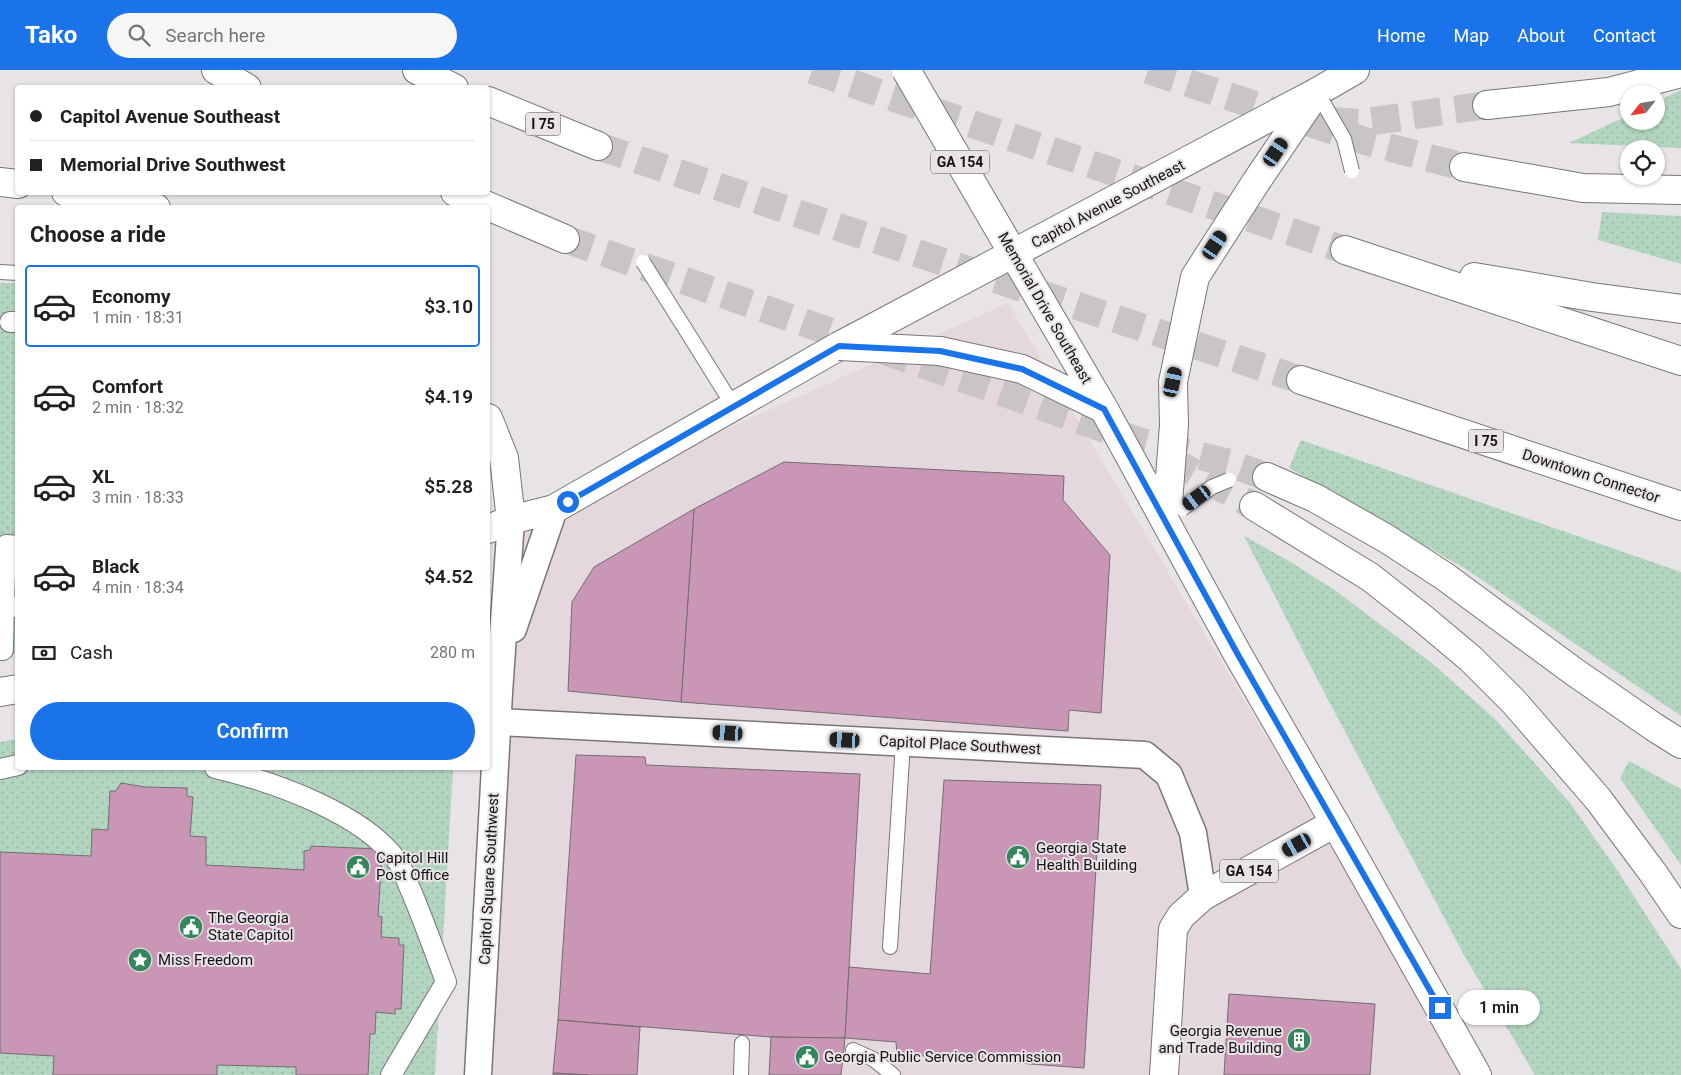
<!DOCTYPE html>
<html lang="en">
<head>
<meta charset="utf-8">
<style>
  :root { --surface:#fff; --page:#f6f6f6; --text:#202124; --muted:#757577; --line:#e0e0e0; --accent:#1a73e8 }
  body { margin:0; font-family:Roboto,sans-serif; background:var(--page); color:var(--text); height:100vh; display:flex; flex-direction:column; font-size:19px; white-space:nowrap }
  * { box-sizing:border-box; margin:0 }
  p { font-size:16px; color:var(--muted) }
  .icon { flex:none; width:28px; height:28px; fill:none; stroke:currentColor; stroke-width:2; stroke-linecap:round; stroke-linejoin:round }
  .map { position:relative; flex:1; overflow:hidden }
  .details { position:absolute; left:15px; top:135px; width:475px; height:565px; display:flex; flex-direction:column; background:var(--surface); border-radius:5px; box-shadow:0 1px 4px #0004 }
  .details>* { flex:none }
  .top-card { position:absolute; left:15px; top:15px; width:475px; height:110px; border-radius:5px; box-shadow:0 1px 4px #0004; display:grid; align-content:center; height:110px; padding:0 15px; background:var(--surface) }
  .needle { width:32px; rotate:240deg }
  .controls { position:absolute; left:1620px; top:15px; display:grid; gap:10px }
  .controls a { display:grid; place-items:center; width:45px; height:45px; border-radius:50%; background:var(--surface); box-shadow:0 1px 4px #0004; font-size:25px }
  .end { position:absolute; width:22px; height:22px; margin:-11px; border:6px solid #1a73e8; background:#fff; box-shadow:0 0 0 2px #fff }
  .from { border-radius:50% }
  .bubble { position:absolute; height:35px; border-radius:18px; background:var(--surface); box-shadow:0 1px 4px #0004; font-size:16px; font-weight:600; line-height:35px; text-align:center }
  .car { position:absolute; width:15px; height:30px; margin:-15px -8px; border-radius:6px; box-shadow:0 0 4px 1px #0007; background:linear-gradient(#222 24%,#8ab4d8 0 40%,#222 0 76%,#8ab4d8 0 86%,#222 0) }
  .top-card b { display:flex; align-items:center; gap:18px; height:48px; font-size:19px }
  .top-card b+b { border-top:1px solid var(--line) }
  .top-card i { width:12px; height:12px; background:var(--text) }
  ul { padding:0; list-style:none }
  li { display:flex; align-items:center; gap:15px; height:82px; margin:0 10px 8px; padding:0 5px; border:2px solid transparent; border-radius:5px }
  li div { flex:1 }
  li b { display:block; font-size:19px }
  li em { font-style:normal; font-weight:600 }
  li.selected { border-color:var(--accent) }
  li>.icon { width:45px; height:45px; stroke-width:1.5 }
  h2 { padding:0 15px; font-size:22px; line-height:60px }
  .pay { display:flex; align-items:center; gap:12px; height:55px; padding:0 15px; font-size:19px }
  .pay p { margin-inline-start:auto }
  .button { display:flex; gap:10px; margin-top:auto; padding:10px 15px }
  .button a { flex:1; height:58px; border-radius:30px; background:var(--accent); color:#fff; font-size:20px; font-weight:600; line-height:58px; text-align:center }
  header { display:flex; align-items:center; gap:30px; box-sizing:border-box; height:70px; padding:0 25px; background:var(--accent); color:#fff }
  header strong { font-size:24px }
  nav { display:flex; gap:28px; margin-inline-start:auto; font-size:18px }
  .search { width:350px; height:45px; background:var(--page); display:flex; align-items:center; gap:12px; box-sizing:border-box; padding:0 18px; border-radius:28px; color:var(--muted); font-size:19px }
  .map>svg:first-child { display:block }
  .built { fill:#e4d7de }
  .green { fill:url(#green-dots) }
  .building { fill:#c996b6; stroke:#726d70 }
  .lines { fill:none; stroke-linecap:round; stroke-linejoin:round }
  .motorway-tunnel { stroke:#c8c4c7; stroke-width:28; stroke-dasharray:28 14; stroke-linecap:butt }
  .service-casing { stroke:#7a7578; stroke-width:16 }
  .pedestrian-casing { stroke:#7a7578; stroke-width:22 }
  .minor-casing { stroke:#7a7578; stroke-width:29 }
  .tertiary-casing { stroke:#7a7578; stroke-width:30 }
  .secondary-casing { stroke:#7a7578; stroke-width:30 }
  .primary-casing { stroke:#7a7578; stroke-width:30 }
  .motorway-casing { stroke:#7a7578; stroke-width:30 }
  .service { stroke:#fff; stroke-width:14 }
  .pedestrian { stroke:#fff; stroke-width:20 }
  .minor { stroke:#fff; stroke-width:26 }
  .tertiary { stroke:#fff; stroke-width:28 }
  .secondary { stroke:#fff; stroke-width:28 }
  .primary { stroke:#fff; stroke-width:28 }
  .motorway { stroke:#fff; stroke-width:28 }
  .service-bridge-casing { stroke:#7a7578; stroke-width:16; stroke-linecap:butt }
  .secondary-bridge-casing { stroke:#7a7578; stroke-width:30; stroke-linecap:butt }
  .primary-bridge-casing { stroke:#7a7578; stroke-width:30; stroke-linecap:butt }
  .service-bridge { stroke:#fff; stroke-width:14 }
  .secondary-bridge { stroke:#fff; stroke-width:28 }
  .primary-bridge { stroke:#fff; stroke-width:28 }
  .route { stroke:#1a73e8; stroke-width:6 }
  .labels { text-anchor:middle; stroke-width:4; stroke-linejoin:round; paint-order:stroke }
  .shield { fill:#e8e3e6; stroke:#545154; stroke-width:1 }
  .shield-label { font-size:14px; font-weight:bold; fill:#151315 }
  .street-label { font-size:15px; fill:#151315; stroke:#e8e3e6 }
  .poi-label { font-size:15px; fill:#151315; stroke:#e8e3e6; text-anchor:start }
</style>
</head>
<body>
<header>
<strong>Tako</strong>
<div class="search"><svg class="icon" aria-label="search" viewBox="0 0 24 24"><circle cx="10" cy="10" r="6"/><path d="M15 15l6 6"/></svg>Search here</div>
<nav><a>Home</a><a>Map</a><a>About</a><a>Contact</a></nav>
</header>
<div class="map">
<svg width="1681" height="1005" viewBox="0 0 1681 1005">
  <defs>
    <pattern id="green-dots" width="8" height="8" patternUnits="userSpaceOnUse" patternTransform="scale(1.25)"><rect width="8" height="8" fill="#b2d5bf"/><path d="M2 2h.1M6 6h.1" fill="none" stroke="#98b6a3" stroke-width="1.8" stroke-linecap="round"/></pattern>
  </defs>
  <rect width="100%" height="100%" fill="#e8e3e6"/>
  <polygon class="built" points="1008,233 1467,1005 479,1005 511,450 581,424"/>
  <g class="green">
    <polygon points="1681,20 1681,78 1569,73 1629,45 1629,51 1656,51 1656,32"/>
    <polygon points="1602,142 1681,146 1681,194 1598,170"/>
    <polygon points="0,213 17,213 18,583 0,585"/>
    <polygon points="1301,370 1681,502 1681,646 1466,499 1289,398"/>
    <polygon points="1244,466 1289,491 1336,521 1433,594 1496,650 1570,733 1617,800 1681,899 1681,1005 1535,1005 1464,885 1324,622"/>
    <polygon points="17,669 18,698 453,698 435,1005 0,1005 0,672"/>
    <polygon points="1629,691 1681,719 1681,795 1620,708"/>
  </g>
  <g class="building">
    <polygon points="784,392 1064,406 1063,430 1110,485 1101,643 1069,640 1068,661 681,632 694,439"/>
    <polygon points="694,439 681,632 568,621 572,532 594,497"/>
    <polygon points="576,685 645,687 646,695 860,704 845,968 771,967 558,950"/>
    <polygon points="944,710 1101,715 1084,998 897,984 896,972 845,968 849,897 930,904"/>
    <polygon points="121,713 145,717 187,718 187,726 193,727 190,766 206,767 206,795 304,800 304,781 310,780 311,776 377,779 377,785 382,785 378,846 382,847 381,867 399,868 399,875 404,875 401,939 395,939 395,944 376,942 375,964 370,964 368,1005 296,1005 296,997 217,995 217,1005 53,1005 54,986 0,983 0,782 91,786 92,759 108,760 110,721 116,721"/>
    <polygon points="1229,924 1375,934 1370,1005 1224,1005"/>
    <polygon points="558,950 640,957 637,1005 588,1005 553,1003"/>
    <polygon points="771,967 845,968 841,1005 769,1005"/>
    <polygon points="553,1003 588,1005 553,1005"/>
  </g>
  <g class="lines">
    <g class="motorway-tunnel">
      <polyline points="812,0 1345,180"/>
      <polyline points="1148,0 1365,71 1464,97"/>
      <polyline points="1330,51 1359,53 1487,35"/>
      <polyline points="598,76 838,157 1301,310"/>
      <polyline points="565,169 982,315 1138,371 1229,393 1267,407"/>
      <polyline points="1169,389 1254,436"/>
    </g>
    <g class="service-casing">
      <g id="service">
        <polyline points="0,202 18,203"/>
        <polyline points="684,257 734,337"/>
        <polyline points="890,877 903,673"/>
        <polyline points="853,980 873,989 893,1005"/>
        <polyline points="741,1005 742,973"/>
      </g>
    </g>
    <g class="pedestrian-casing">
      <g id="pedestrian">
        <polyline points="10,252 18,252"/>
        <polyline points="4,536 6,475 18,476"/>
        <polyline points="0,580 3,580 4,536 18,537"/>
        <path d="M215 698C271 711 364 743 398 792 404 801 407 813 412 823 424 852 435 882 446 912L391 1005"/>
        <polyline points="0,699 18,695"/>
      </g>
    </g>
    <g class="minor-casing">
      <g id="minor">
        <polyline points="513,559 554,439"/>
        <polyline points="498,652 1145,685 1169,705 1193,763 1203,826"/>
        <polyline points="478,1005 499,623 511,450"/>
      </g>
    </g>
    <g class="tertiary-casing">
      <g id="tertiary">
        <polyline points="0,112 18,114"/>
        <polyline points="66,122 156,138"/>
        <polyline points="488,348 504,388 511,450"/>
      </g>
    </g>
    <g class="secondary-casing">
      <g id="secondary">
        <polyline points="1317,22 1355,0"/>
        <polyline points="488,459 511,450 554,439 839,276"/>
        <polyline points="0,622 18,619"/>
        <polyline points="1335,753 1477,1005"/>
      </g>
    </g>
    <g class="primary-casing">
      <polyline id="primary" points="1152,427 1237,583 1335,753 1203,826 1181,846 1173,859 1164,1005"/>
    </g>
    <g class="motorway-casing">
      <g id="motorway">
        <polyline points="216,0 247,18"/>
        <polyline points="417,0 454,18"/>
        <polyline points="488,31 598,76"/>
        <polyline points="1487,35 1609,22 1681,3"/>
        <polyline points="1464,97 1583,118 1681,120"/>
        <polyline points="455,122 565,169"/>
        <polyline points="1345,180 1681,291"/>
        <polyline points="1474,207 1592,227 1681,239"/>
        <polyline points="1301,310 1681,436"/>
        <polyline points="1267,407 1315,428 1387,469 1444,506 1573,601 1654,657 1681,674"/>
        <polyline points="1254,436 1370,507 1421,547 1471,589 1514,632 1598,729 1653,803 1681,844"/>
      </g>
    </g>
    <use href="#service" class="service"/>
    <use href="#pedestrian" class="pedestrian"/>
    <use href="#minor" class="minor"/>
    <use href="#tertiary" class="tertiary"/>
    <use href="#secondary" class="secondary"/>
    <use href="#primary" class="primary"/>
    <use href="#motorway" class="motorway"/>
    <g class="service-bridge-casing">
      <g id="service-bridge">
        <polyline points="1317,22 1344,69 1352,101"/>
        <polyline points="643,192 684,257"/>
        <polyline points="1182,439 1212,417 1229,410"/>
      </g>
    </g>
    <g class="secondary-bridge-casing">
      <polyline id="secondary-bridge" points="839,276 1317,22"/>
    </g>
    <g class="primary-bridge-casing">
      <g id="primary-bridge">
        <polyline points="906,0 1104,339 1152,427"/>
        <polyline points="839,276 940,281 1022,299 1104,339"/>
        <polyline points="1168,433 1174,355 1173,312 1195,207 1256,112 1317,22"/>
      </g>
    </g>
    <use href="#service-bridge" class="service-bridge"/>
    <use href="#secondary-bridge" class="secondary-bridge"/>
    <use href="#primary-bridge" class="primary-bridge"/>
  </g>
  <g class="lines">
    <polyline class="route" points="568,432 839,276 940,281 1022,299 1104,339 1237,583 1440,938"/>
  </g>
  <defs>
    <g id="civic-disc" transform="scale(1.25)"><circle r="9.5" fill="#33875a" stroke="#e8e3e6"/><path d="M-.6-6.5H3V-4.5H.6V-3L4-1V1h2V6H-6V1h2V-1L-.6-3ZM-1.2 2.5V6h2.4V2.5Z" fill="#fff"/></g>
    <g id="sight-disc" transform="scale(1.25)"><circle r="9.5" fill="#33875a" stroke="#e8e3e6"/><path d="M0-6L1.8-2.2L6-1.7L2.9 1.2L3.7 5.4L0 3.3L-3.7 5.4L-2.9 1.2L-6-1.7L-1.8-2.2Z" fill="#fff"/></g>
    <g id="building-disc" transform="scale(1.25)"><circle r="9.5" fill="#33875a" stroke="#e8e3e6"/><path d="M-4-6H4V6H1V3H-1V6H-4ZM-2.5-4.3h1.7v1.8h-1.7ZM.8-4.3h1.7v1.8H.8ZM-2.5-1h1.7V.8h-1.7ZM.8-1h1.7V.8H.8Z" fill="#fff"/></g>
  </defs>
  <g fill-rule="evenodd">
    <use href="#civic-disc" x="1018" y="787"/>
    <use href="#civic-disc" x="358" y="797"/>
    <use href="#civic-disc" x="191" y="857"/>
    <use href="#sight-disc" x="140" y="890"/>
    <use href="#building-disc" x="1299" y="970"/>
    <use href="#civic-disc" x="807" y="987"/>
  </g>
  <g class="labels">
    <g class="shield">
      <rect x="525.5" y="42.5" width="35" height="23" rx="4"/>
      <rect x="931" y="80.5" width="58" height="23" rx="4"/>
      <rect x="1468.5" y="359.5" width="35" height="23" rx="4"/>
      <rect x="1220" y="789.5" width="58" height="23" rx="4"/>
    </g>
    <g class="shield-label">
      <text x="543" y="59">I 75</text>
      <text x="960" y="97">GA 154</text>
      <text x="1486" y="376">I 75</text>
      <text x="1249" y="806">GA 154</text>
    </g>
    <g class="street-label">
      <text transform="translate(1108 134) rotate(-28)" y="5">Capitol Avenue Southeast</text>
      <text transform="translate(1045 238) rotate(60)" y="5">Memorial Drive Southeast</text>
      <text transform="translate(1591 406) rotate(18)" y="5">Downtown Connector</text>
      <text transform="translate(960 675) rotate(3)" y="5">Capitol Place Southwest</text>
      <text transform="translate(489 809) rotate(-87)" y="5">Capitol Square Southwest</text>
    </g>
    <g class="poi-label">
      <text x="1036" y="783">Georgia State<tspan x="1036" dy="17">Health Building</tspan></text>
      <text x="376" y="793">Capitol Hill<tspan x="376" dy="17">Post Office</tspan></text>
      <text x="208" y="853">The Georgia<tspan x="208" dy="17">State Capitol</tspan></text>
      <text x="158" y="895">Miss Freedom</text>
      <text x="1282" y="966" text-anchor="end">Georgia Revenue<tspan x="1282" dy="17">and Trade Building</tspan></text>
      <text x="824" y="992">Georgia Public Service Commission</text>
    </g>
  </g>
</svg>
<div class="controls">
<a><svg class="needle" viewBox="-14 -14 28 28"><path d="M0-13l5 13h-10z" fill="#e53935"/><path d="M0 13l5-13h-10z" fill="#757577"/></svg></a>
<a><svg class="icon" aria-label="locate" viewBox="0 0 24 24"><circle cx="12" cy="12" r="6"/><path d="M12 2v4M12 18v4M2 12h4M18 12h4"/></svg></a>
</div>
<i class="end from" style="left:568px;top:432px"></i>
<i class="end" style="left:1440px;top:938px"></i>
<div class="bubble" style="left:1458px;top:920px;width:82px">1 min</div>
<i class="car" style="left:1276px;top:82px;rotate:34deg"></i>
<i class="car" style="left:1215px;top:175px;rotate:33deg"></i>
<i class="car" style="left:1173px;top:312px;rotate:12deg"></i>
<i class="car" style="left:1197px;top:428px;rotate:234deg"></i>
<i class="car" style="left:728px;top:663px;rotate:273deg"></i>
<i class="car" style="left:845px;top:670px;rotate:273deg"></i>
<i class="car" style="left:1297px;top:775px;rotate:241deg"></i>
<div class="top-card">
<b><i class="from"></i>Capitol Avenue Southeast</b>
<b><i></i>Memorial Drive Southwest</b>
</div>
<section class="details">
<h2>Choose a ride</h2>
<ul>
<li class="selected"><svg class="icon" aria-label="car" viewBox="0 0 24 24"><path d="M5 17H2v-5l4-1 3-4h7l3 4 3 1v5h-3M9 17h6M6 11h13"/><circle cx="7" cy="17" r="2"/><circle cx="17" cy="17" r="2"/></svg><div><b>Economy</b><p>1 min · 18:31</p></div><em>$3.10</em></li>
<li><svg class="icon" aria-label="car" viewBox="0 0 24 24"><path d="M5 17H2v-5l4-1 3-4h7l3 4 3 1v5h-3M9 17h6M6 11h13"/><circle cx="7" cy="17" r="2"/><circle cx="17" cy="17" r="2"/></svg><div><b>Comfort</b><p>2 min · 18:32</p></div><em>$4.19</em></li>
<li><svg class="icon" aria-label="car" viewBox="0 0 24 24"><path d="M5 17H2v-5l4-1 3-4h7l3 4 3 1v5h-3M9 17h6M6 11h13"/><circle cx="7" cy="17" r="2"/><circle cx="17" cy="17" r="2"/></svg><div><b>XL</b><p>3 min · 18:33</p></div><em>$5.28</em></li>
<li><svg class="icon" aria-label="car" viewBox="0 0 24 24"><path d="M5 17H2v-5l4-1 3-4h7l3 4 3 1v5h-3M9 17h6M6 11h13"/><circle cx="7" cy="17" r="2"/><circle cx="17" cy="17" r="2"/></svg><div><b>Black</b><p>4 min · 18:34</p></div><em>$4.52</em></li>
</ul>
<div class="pay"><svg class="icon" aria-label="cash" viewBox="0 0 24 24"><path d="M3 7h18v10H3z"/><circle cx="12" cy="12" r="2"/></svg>Cash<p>280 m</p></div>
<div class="button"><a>Confirm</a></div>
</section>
</div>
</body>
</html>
